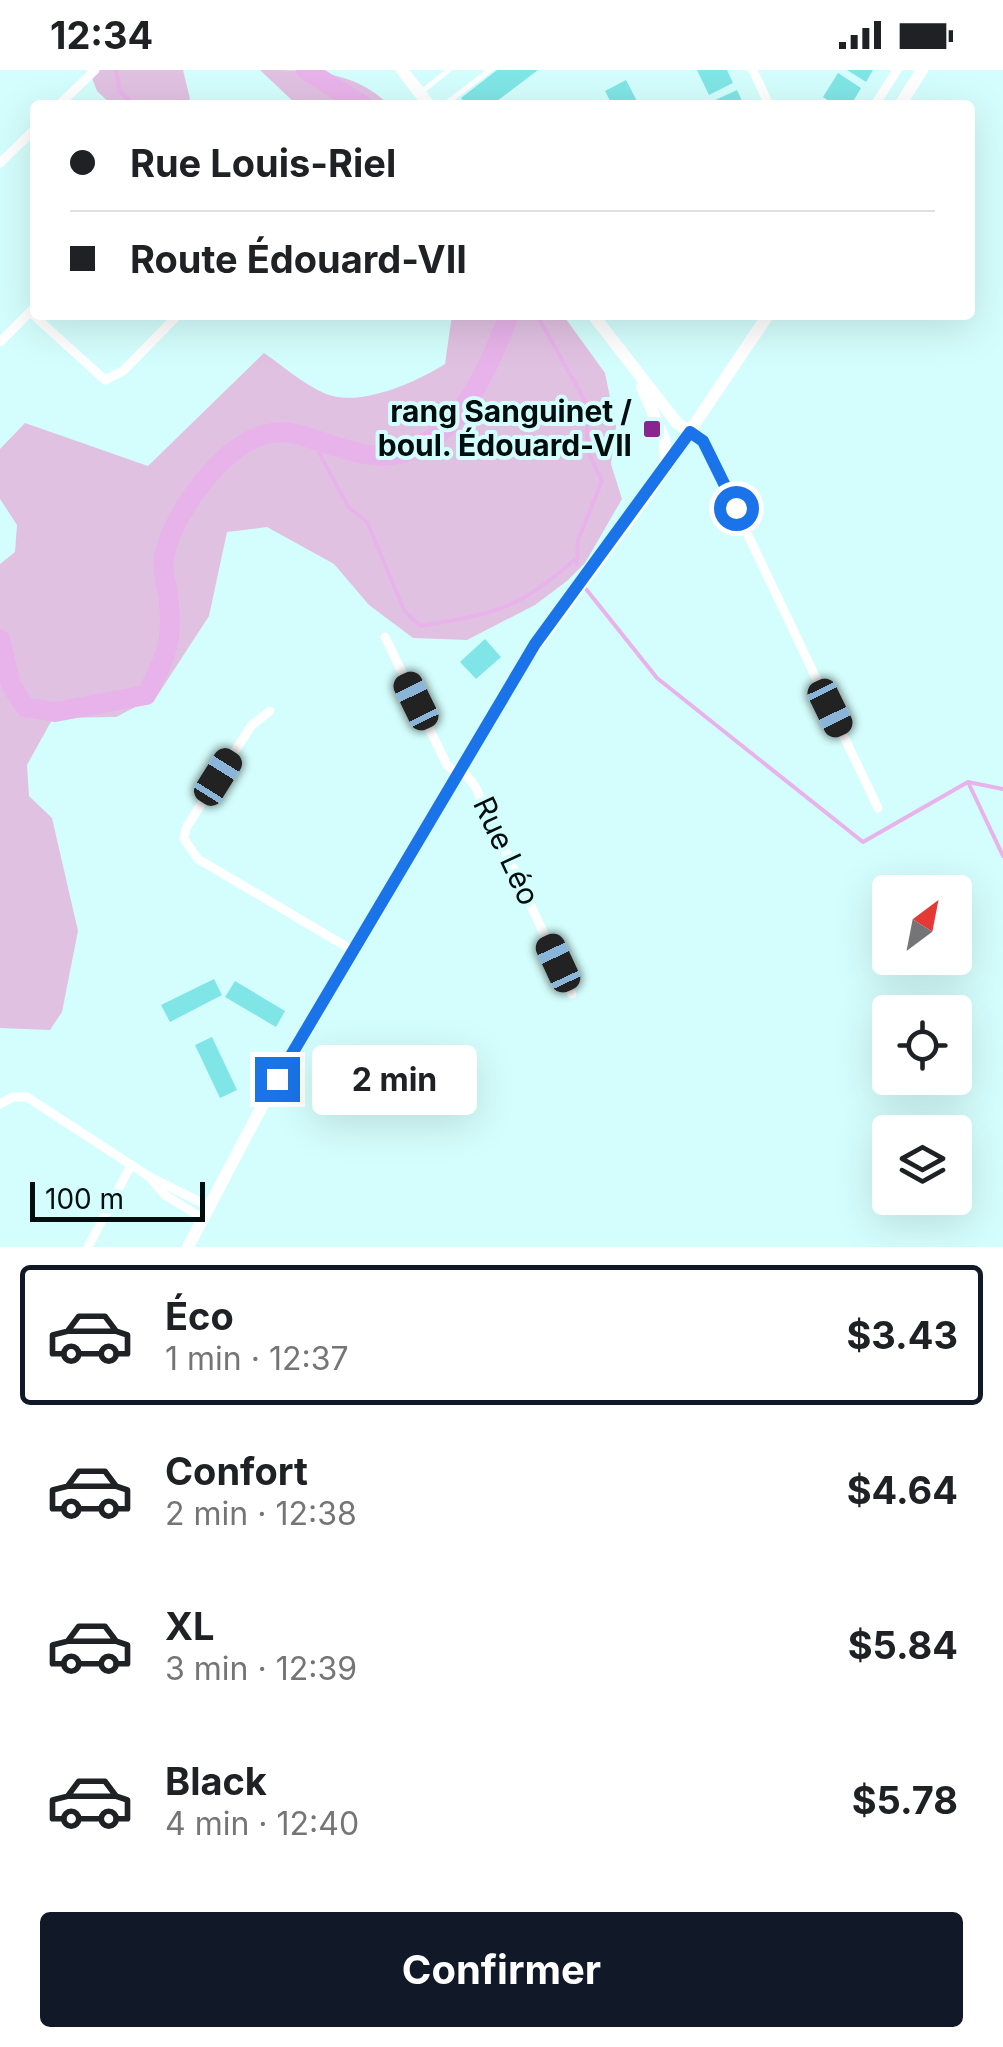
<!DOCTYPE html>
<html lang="fr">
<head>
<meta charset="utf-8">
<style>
  :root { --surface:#fff; --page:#f2f2f2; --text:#202124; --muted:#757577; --line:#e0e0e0; --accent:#111827 }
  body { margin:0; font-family:Inter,sans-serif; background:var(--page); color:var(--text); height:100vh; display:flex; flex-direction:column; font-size:38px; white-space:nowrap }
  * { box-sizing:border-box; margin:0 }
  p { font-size:32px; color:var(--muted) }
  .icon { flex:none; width:55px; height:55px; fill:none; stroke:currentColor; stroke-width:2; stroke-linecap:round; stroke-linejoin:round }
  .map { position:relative; height:1177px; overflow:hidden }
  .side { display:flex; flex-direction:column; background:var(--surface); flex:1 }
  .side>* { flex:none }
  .banner { position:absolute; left:30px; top:30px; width:945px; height:220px; border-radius:10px; box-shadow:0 10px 40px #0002; display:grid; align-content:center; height:220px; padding:0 40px; background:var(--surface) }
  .needle { width:65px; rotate:32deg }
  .buttons { position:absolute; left:872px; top:805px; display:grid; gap:20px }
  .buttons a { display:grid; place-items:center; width:100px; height:100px; border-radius:10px; background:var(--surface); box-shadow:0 10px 40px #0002; font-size:50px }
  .scale { position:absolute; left:30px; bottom:25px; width:175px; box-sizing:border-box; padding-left:10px; border:5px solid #020e0e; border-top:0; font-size:28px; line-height:35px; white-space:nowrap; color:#020e0e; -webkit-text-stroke:8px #d4fefd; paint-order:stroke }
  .end { position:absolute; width:45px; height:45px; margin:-22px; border:12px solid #1a73e8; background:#fff; box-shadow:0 0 0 5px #fff }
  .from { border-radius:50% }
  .bubble { position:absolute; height:70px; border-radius:10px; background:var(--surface); box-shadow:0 10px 40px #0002; font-size:32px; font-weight:700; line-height:70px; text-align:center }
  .car { position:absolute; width:30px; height:60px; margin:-30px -15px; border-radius:12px; box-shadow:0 0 8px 2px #0007; background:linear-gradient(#222 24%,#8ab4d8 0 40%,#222 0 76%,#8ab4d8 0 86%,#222 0) }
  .banner b { display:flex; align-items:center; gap:35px; height:95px; font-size:38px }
  .banner b+b { border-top:2px solid var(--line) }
  .banner i { width:25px; height:25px; background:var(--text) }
  ul { padding:18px 0 0; list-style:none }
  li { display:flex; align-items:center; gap:30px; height:140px; margin:0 20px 15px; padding:0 20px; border:5px solid transparent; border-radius:10px }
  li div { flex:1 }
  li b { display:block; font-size:38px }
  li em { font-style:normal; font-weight:700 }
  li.selected { border-color:var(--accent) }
  li>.icon { width:90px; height:90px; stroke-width:1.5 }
  .button { display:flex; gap:20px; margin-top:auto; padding:20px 40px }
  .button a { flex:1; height:115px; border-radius:10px; background:var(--accent); color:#fff; font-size:40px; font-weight:700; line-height:115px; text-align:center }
  .status { display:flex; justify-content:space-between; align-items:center; height:70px; padding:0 50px; background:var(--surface); direction:ltr }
  .status svg { height:28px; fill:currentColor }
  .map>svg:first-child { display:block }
  .green { fill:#e1c1e2 }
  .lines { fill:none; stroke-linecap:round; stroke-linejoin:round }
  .stream { stroke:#e8b3ea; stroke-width:4 }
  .river { stroke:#e8b3ea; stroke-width:20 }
  .building { fill:#80e5e6 }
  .lane { stroke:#fff; stroke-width:5 }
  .street { stroke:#fff; stroke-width:9 }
  .secondary { stroke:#fff; stroke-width:12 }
  .route { stroke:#1a73e8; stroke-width:12 }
  .poi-dot { fill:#88268f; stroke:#d4fefd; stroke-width:4 }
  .labels { text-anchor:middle; stroke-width:8; stroke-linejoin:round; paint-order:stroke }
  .poi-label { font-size:30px; font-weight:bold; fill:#020e0e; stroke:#d4fefd; text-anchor:end }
  .street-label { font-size:30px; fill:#020e0e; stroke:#d4fefd }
</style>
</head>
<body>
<div class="status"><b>12:34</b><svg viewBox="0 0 49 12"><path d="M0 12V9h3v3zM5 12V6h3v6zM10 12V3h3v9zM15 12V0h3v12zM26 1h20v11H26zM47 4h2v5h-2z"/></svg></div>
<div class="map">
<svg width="1003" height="1177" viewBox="0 0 1003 1177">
  <rect width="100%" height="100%" fill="#d4fefd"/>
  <g class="green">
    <polygon points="89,0 183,0 190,29 186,35 112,35 97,21"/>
    <path d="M260 0C308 0 354 0 389 35H297Z"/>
    <path d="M452 245H563L605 303 616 356 611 394 622 429 585 493 567 511 535 535 467 570 413 568 369 535 334 494 267 457 227 462 209 546 157 626 116 647 53 648 27 695 29 726 52 748 78 861 62 942 50 960 0 958V494L15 482 17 455 0 429V379L25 353 148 396 264 283C283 296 303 314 324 323 358 339 416 312 445 294Z"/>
  </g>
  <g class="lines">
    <g class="stream">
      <polyline points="116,0 120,22 135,35"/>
      <polyline points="537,245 586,333 588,382 602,411 578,470 577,494"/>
      <path d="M298 361 317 379 349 438 367 452 405 542 420 556C493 544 519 540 575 489"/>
      <polyline points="586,519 657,608 863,772 968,712 1003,719"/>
      <polyline points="968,712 1003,786"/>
    </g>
    <g class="river">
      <polyline points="306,0 362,35"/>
      <path d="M0 569 11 615 25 637 55 642 146 625C167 586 174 569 168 524 166 513 162 498 164 487 171 452 198 414 223 390 280 338 305 373 364 384 445 399 486 307 509 245"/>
    </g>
  </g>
  <g class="building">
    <polygon points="497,0 538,0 497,31 498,35 466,35 461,28"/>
    <polygon points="697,0 727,0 733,13 709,25"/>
    <polygon points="847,0 873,0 866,12"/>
    <polygon points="838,3 861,18 851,35 835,35 823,27"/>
    <polygon points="626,10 639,35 612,35 605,21"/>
    <polygon points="737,20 744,35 713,35 711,32"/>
    <polygon points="485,569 501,587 476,609 460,592"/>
    <polygon points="214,909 222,925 170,952 161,935"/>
    <polygon points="235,911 285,941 276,957 225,927"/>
    <polygon points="212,967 237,1020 220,1028 195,975"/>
  </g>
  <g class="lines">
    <g class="lane">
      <polyline points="420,23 449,0"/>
      <polyline points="444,35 490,0"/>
    </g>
    <g class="street">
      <polyline points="753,0 769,35"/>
      <polyline points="59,35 95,0"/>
      <polyline points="875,35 897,0"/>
      <polyline points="0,93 35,59"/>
      <polyline points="30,242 105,310 123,301 178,245"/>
      <polyline points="0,272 35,237"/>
      <polyline points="690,362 700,366 707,379 878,738"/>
      <polyline points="385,567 447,695 456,703"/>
      <polyline points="270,641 251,656 186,758 184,769 198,789 352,880"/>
      <polyline points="460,697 475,716 572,924"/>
      <polyline points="0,1034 13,1027 27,1027 148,1106 208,1136"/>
      <polyline points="150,1108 165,1125 202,1148"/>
      <polyline points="88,1177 131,1095"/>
    </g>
    <g class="secondary">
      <polyline points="402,0 429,35"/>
      <polyline points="900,35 922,0"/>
      <polyline points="593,245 677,353 690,362"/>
      <polyline points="642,317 665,371 666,397"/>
      <polyline points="188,1177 269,1023 526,589 640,435 768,245"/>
    </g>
  </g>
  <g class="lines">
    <polyline class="route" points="277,1009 535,574 690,362 703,371 736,438"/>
  </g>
  <rect class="poi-dot" x="642" y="349" width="20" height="20" rx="5"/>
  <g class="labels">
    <g class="poi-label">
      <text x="632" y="352">rang Sanguinet /<tspan x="632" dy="34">boul. Édouard-VII</tspan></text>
    </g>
    <g class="street-label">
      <text transform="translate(506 781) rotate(65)" y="10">Rue Léo</text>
    </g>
  </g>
</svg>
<div class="buttons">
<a><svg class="needle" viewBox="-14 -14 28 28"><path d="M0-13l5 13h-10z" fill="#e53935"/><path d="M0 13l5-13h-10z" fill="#757577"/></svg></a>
<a><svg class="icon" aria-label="locate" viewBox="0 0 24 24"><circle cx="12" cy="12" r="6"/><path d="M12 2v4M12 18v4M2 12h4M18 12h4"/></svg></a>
<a><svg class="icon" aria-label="layers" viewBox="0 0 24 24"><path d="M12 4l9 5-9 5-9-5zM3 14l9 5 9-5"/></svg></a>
</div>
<div class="scale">100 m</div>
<i class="end from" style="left:736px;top:438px"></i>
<i class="end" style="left:277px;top:1009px"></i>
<div class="bubble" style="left:312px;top:975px;width:165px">2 min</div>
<i class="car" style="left:416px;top:631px;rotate:334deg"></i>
<i class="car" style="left:830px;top:638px;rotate:154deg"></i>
<i class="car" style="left:218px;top:707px;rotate:32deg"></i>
<i class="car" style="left:558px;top:893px;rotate:335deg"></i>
<div class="banner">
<b><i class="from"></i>Rue Louis-Riel</b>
<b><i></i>Route Édouard-VII</b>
</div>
</div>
<section class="side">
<ul>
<li class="selected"><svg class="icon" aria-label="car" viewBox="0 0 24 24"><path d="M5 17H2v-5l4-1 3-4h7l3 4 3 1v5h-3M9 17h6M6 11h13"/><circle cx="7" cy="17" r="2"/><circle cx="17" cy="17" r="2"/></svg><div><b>Éco</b><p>1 min · 12:37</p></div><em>$3.43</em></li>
<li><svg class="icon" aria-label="car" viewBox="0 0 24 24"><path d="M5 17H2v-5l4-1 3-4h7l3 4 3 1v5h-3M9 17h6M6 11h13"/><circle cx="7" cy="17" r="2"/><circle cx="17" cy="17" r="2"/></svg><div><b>Confort</b><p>2 min · 12:38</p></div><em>$4.64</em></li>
<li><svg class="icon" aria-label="car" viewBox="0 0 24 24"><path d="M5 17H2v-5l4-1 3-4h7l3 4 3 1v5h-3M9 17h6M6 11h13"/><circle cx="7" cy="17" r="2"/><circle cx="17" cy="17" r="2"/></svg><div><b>XL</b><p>3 min · 12:39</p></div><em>$5.84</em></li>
<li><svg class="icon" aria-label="car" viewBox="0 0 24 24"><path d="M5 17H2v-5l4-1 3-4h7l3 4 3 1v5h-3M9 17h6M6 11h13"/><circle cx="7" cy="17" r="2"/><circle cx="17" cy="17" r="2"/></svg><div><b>Black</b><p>4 min · 12:40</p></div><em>$5.78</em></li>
</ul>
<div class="button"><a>Confirmer</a></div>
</section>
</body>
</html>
